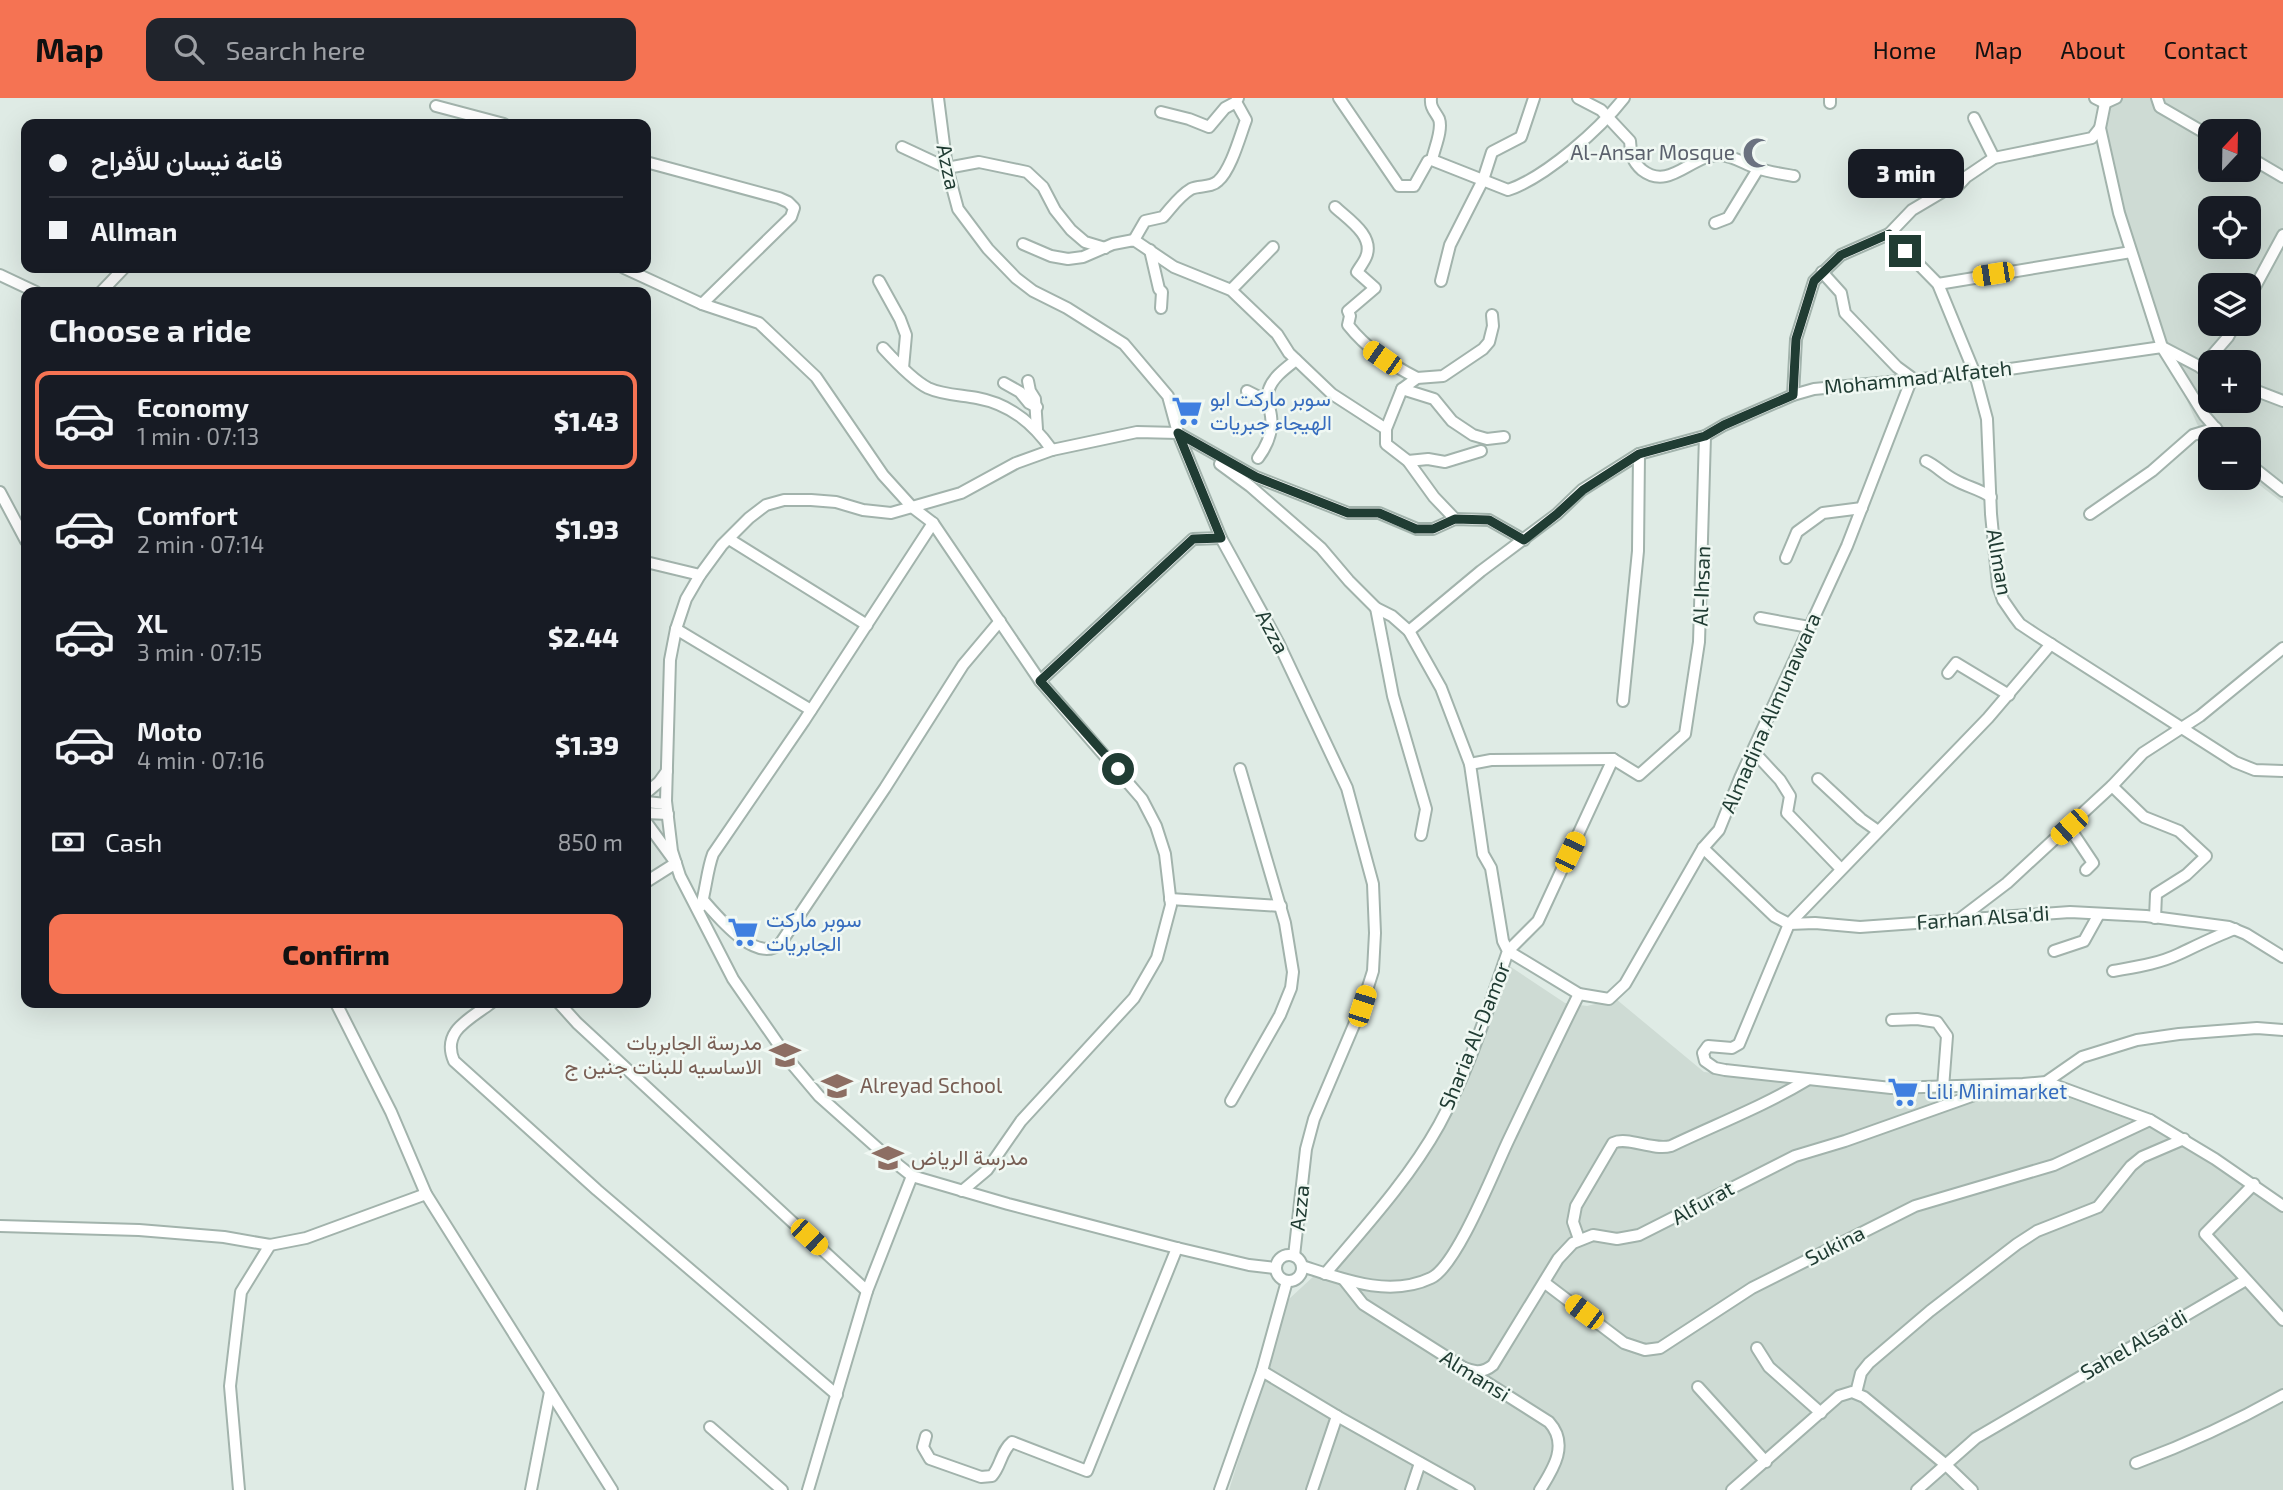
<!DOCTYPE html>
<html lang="en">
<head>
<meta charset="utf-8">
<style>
  :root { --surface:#171b24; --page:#20242c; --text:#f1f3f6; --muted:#9ea1a6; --line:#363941; --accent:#f57353 }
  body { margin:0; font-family:"Exo 2",Vazirmatn,sans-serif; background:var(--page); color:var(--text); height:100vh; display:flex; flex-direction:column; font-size:26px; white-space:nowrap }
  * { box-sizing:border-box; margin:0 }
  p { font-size:23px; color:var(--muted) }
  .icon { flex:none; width:38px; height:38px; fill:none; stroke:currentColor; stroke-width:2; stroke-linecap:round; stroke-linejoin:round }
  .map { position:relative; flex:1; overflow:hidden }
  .drawer { position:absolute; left:21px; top:189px; width:630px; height:721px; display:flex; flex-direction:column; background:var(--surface); border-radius:14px; box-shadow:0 7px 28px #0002 }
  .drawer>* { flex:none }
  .hud { position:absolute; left:21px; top:21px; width:630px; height:154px; border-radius:14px; box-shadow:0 7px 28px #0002; display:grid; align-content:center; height:154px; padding:0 28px; background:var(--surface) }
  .needle { width:46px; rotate:22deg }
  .controls { position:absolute; left:2198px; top:21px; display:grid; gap:14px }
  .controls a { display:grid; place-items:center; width:63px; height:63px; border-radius:14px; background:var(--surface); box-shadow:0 7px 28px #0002; font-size:35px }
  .end { position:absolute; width:32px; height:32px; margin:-16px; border:9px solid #203c33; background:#fff; box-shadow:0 0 0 4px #fff }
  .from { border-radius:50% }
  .bubble { position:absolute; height:49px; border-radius:14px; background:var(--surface); box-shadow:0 7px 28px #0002; font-size:23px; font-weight:800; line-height:49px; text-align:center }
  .car { position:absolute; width:21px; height:42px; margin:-21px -10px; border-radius:9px; box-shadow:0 0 5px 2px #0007; background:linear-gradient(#f5c518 24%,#345 0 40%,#f5c518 0 76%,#345 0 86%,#f5c518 0) }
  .hud b { display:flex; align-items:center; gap:24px; height:66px; font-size:26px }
  .hud b+b { border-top:2px solid var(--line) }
  .hud i { width:18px; height:18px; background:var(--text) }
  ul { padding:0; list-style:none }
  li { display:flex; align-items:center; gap:21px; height:98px; margin:0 14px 10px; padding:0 14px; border:4px solid transparent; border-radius:14px }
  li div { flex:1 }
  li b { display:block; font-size:26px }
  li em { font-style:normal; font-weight:800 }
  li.on { border-color:var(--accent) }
  li>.icon { width:63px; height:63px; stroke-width:1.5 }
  h2 { padding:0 28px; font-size:32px; line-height:84px }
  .pay { display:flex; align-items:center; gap:18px; height:77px; padding:0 28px; font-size:26px }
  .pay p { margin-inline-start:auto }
  .action { display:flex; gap:14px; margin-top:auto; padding:14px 28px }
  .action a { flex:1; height:80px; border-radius:14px; background:var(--accent); color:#111; font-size:28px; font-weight:800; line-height:80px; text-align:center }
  header { display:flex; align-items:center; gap:42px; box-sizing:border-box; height:98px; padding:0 35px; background:var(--accent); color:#111 }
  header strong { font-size:33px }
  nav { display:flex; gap:38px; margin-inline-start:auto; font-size:24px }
  .search { width:490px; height:63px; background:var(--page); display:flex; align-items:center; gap:18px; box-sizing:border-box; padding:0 24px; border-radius:14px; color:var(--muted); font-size:26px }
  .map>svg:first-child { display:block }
  .built { fill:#cedbd4; fill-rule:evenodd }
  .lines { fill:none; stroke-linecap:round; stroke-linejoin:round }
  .minor-casing { stroke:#a2b3ac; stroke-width:14 }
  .minor { stroke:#fff; stroke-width:10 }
  .route { stroke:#203c33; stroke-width:9 }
  .labels { text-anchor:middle; stroke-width:5; stroke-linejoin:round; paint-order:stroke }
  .worship-label { font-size:21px; fill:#5b616d; stroke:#f0f8f3; text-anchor:end }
  .street-label { font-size:21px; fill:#203c33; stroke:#f0f8f3 }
  .shop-label { font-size:21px; fill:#366cbe; stroke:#f0f8f3; text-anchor:start }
  .education-label { font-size:21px; fill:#785e54; stroke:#f0f8f3; text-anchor:start }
</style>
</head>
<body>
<header>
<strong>Map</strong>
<div class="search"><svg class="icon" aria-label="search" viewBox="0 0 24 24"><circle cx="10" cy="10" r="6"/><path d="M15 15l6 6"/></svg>Search here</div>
<nav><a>Home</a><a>Map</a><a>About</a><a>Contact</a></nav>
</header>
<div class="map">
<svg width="2283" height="1392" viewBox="0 0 2283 1392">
  <rect width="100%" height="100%" fill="#dfebe5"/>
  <g class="built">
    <path d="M2102 0H2283V405L2249 379V341H2210V344L2197 326 2131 171 2100 43ZM2210 33H2249V72H2210ZM2210 110H2249V149H2210ZM2210 187H2249V226H2210ZM2210 264H2249V303H2210Z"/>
    <polygon points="1505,865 1565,905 1587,908 1616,901 1704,974 1960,1000 2039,990 2152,1028 2283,1111 2283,1392 1229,1392 1289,1201 1381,1116 1432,1042"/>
  </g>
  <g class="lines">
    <g class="minor-casing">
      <g id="minor">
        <polyline points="938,0 947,70 958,111 988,151 1016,180 1033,193 1067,210 1124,246 1168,298 1178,335 1221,440 1278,544 1347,690 1373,786 1375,835 1373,873 1362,908 1314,1021 1306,1051 1294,1158"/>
        <path d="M1339 0 1399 88H1414L1428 63 1432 62 1508 92C1546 79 1600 31 1624 0"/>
        <path d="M1431 0C1430 10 1435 13 1439 21 1443 32 1434 51 1432 62"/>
        <path d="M1578 0 1601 12 1630 43C1631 56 1632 63 1642 72 1670 94 1692 55 1721 57 1733 58 1745 66 1757 70 1768 74 1782 76 1794 78"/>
        <polyline points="2095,0 2105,5 2116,0"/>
        <polyline points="2157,0 2160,9 2210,38"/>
        <polyline points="1830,5 1830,0"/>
        <polyline points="2105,5 2100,30 2119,115 2162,249 2205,318 2225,341"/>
        <polyline points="436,8 504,26"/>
        <polyline points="1161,14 1189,21 1209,29 1225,10 1236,4"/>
        <polyline points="1974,20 1994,60"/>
        <polyline points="902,49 947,70 979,64 1027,74 1043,89 1055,112 1071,132 1085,144 1105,150"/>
        <polyline points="2249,59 2283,79"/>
        <polyline points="646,64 779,100 788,104 794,110 791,119 702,206"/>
        <path d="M1335 109C1348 121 1375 138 1366 159 1364 164 1360 169 1357 174L1375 190 1348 213 1350 218 1348 227C1367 251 1390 266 1417 280"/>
        <polyline points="1715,125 1728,120 1758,71"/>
        <polyline points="1889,136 1912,112 1944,93 1955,91 1966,79 1994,60 2092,40 2100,30"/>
        <path d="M1134 142 1145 123 1163 119C1172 109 1179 98 1191 91 1199 87 1211 90 1218 83 1231 72 1240 38 1246 22L1236 4 1238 0"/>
        <polyline points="1023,146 1051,158 1068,161 1083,159 1113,146 1134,142 1174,169 1231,192 1277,236 1289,255 1332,296 1386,331 1386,346 1408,363 1434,399 1455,421"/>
        <polyline points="1150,152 1159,191 1162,194 1161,210"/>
        <polyline points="624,170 702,206 759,225 816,279 883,377 912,409 933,425 1040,583 1142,701 1156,728 1165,756 1171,807 1157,860 1134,900 1021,1023 987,1072 962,1093"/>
        <polyline points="0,177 36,194"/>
        <polyline points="879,183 900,221 906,237 903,270"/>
        <polyline points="1441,183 1450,147 1483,82 1492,54 1521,39 1534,0"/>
        <polyline points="1938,186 2131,154"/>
        <polyline points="1231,192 1273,149"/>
        <polyline points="101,194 124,170"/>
        <polyline points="2249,200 2283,137"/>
        <path d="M883 250C894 262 914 283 928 290 943 297 961 297 977 300 1010 306 1033 325 1052 352"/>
        <polyline points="2201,270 2228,239 2235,226"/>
        <polyline points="1028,283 1030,293 1035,301 1037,331"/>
        <polyline points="1004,285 1020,294 1029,305 1037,309"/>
        <polyline points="2249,290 2283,303"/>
        <polyline points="1402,291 1434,301 1452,323 1473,337 1487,341 1504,339"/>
        <polyline points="1247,293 1267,303"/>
        <polyline points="1793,297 1796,241 1814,183 1841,157 1889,136 1938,186 1975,276 1987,321 1991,416 1998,488 2003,502 2014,518 2020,526 2035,536 2235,664 2255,672 2283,673"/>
        <polyline points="1386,331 1402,291 1417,280 1443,278 1483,251 1489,244 1493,228 1492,217"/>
        <path d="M1258 360C1267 348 1273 333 1271 318 1270 309 1265 301 1269 291 1273 279 1286 270 1296 262"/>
        <polyline points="1408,363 1428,361 1445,364 1481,353"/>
        <path d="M1926 363C1937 368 1944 377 1955 382 1967 389 1980 391 1991 399"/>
        <polyline points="1220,366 1250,388 1321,450 1349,483 1376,510 1392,518 1409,533 1441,590 1470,666 1491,662 1613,661"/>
        <polyline points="2249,366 2283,393"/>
        <polyline points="0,394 26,443"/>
        <polyline points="2090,416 2152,373 2193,337 2216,330"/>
        <polyline points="729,441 867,527"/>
        <polyline points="1786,460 1797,434 1823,415 1862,410"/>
        <polyline points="646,464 700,477"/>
        <polyline points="1376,510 1393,598 1426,711 1421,737"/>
        <polyline points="1760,520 1809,529"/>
        <polyline points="676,531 811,612"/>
        <polyline points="1409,533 1481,473 1557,416 1582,392 1639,356 1705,338 1724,327 1793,297 1814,291 1975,276 2162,249 2210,274"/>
        <polyline points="2051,546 1988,620 1789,826 1739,946 1732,950 1708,948 1703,955 1705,963 1715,970 1725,972 1891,990 2023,986 2046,984 2082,959 2137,942 2179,936 2257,930 2283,932"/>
        <polyline points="1948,575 1956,565 2009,597"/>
        <polyline points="1040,583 1193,441 1221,440"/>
        <polyline points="1623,603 1638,453 1639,356"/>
        <polyline points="1753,653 1780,682 1790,698 1787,715 1841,771"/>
        <polyline points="1613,661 1639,677 1685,636 1699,544 1705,338"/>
        <polyline points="1818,681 1861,721 1878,733"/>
        <polyline points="2112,688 2144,719 2179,733 2206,758 2186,777 2156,796 2155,820"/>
        <polyline points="646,695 659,684 667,673"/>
        <polyline points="646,704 666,706"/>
        <polyline points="646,715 668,716"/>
        <polyline points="646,724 676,765 646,784"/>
        <polyline points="2069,729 2093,765 2086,772"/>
        <polyline points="1703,750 1774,818 1789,826 1815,825 1860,829 2070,814 2146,818 2229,829 2246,836 2283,859"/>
        <polyline points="1170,801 1281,808"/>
        <path d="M703 802C718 819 756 866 780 846L885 690 963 567 1000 523"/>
        <path d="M701 808C706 791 707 772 713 756L804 623 933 425"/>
        <polyline points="1961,820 2007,785 2112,688 2143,655 2200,618 2283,550"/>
        <polyline points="1508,853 1579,896 1609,901 1625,886 1703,750 1719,732 1740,680 1847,448 1912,280 1897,269 1845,215 1841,195 1822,174"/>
        <polyline points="1508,853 1538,823 1613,661"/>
        <polyline points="2054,853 2084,843 2099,816"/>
        <path d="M2113 873C2135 869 2158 866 2179 856 2198 847 2216 838 2235 831"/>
        <polyline points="336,905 391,1014 426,1096 612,1392"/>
        <path d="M491 905C470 921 441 933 454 963L597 1092 837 1297"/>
        <polyline points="559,905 577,925 867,1193"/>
        <polyline points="1892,922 1917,921 1937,924 1947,938 1943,990"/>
        <polyline points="2046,984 2150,1022 2215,1061 2283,1108"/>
        <polyline points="1231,1003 1280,917 1291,890 1293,874 1285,825 1240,671"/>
        <polyline points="2254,1086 2205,1136 2283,1222"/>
        <polyline points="0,1128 139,1132 224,1139 270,1147 306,1140 426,1096"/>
        <path d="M1579 1141 1573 1124 1576 1108 1613 1045C1628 1038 1652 1053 1671 1048 1717 1026 1764 1008 1807 982"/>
        <circle cx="1289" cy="1170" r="13"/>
        <path d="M1302 1168C1342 1181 1389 1200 1431 1180 1457 1168 1495 1070 1509 1041 1532 993 1555 944 1579 896"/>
        <polyline points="1275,1170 1249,1167 1177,1150 1008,1106 912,1078 883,1055 819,998 792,966 733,881 680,778 672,753 666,703 670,562 676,531 686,501 700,477 722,447 749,420 766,407 784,402 811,402 836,404 863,412 891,415 961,395 1016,365 1052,352 1137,334 1178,335 1256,379 1348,415 1379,415 1417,431 1433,431 1455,421 1489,422 1524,442"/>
        <path d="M1325 1176C1365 1129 1409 1081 1439 1027 1469 972 1488 911 1508 853L1503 843 1491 770 1483 756 1470 666"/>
        <path d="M1344 1182 1363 1206 1549 1324C1569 1346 1554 1370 1540 1392"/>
        <polyline points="1545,1185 1624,1245 1645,1252 1660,1250 1752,1190 1915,1108 2054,1067 2150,1022"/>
        <polyline points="1757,1250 1769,1269 1821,1315"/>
        <path d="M1459 1268C1472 1273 1481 1277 1493 1267L1558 1161 1573 1145 1593 1137 1617 1141 1639 1137 1795 1058 1845 1043 1997 989"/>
        <polyline points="1262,1273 1337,1318 1469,1392"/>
        <polyline points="1698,1289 1766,1364"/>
        <polyline points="1856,1295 1861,1275 1869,1265 1930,1213 2017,1146 2037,1133 2098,1109 2131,1068 2142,1059 2184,1041"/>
        <polyline points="710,1329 782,1392"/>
        <path d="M926 1338 923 1349 930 1361 981 1379 992 1378C1001 1368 1001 1353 1012 1344L1087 1373 1177 1150"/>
        <path d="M2136 1365C2187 1346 2235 1324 2283 1297"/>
        <polyline points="239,1392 230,1288 241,1194 270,1147"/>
        <polyline points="531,1392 550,1294"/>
        <polyline points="808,1392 867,1193 912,1078"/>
        <polyline points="1220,1392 1262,1273 1287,1183"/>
        <polyline points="1312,1392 1337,1318"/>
        <polyline points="1411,1392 1420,1365"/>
        <polyline points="1732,1392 1839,1298 1852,1294 1864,1299 1946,1367 1972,1392"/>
        <polyline points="1917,1392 1976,1340 2246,1182"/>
      </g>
    </g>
    <use href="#minor" class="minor"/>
  </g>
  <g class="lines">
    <polyline class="route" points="1118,671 1040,583 1193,441 1221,440 1178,335 1256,379 1348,415 1379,415 1416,431 1433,431 1455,421 1489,422 1524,442 1557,416 1583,392 1639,356 1705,338 1724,327 1793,297 1796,241 1814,183 1841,157 1889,136 1905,153"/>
  </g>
  <defs>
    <g id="mosque-bare" transform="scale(2.415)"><path d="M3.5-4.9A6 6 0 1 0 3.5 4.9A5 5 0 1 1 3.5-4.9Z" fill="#6b7280" stroke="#f0f8f3" stroke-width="2.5" paint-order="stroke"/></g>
    <g id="supermarket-bare" transform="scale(2.415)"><path d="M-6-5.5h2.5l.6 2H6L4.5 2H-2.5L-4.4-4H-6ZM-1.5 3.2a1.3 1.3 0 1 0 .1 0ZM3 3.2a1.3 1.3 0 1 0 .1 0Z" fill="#3f7fe0" stroke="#f0f8f3" stroke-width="2.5" paint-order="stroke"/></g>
    <g id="school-bare" transform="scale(2.415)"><path d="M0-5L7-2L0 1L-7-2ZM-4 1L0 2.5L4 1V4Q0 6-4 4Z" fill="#8d6e63" stroke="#f0f8f3" stroke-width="2.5" paint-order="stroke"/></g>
  </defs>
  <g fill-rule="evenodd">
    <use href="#mosque-bare" x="1758" y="55"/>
    <use href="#supermarket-bare" x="1187" y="313"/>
    <use href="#supermarket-bare" x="743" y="834"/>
    <use href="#school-bare" x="785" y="957"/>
    <use href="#school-bare" x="837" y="988"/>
    <use href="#supermarket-bare" x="1903" y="994"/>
    <use href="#school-bare" x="888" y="1060"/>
  </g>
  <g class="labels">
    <g class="worship-label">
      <text x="1735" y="62">Al-Ansar Mosque</text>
    </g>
    <g class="street-label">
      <text transform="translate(948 69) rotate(78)" y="7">Azza</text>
      <text transform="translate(1918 280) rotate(-6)" y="7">Mohammad Alfateh</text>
      <text transform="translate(1999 464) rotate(80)" y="7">AlIman</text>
      <text transform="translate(1702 488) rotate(-88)" y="7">Al-Ihsan</text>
      <text transform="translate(1272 534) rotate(62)" y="7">Azza</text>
      <text transform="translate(1771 615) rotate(-66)" y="7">Almadina Almunawara</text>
      <text transform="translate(1983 820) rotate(-4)" y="7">Farhan Alsa'di</text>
      <text transform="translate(1475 938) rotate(-68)" y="7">Sharia Al-Damor</text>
      <text transform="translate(1703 1105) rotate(-29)" y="7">Alfurat</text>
      <text transform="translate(1300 1110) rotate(-84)" y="7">Azza</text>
      <text transform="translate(1835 1148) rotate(-27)" y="7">Sukina</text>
      <text transform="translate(2134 1247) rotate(-30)" y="7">Sahel Alsa'di</text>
      <text transform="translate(1475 1278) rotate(32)" y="7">Almansi</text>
    </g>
    <g class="shop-label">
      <text x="1210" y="308">سوبر ماركت ابو<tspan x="1210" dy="24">الهيجاء جبريات</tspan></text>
      <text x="766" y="829">سوبر ماركت<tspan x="766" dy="24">الجابريات</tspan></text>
      <text x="1926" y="1001">Lili Minimarket</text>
    </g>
    <g class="education-label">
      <text x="762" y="952" text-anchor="end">مدرسة الجابريات<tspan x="762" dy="24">الاساسيه للبنات جنين ج</tspan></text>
      <text x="860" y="995">Alreyad School</text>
      <text x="911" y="1067">مدرسة الرياض</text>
    </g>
  </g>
</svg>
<div class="controls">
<a><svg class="needle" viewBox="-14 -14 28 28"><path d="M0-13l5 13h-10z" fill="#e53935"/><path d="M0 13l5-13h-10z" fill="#9ea1a6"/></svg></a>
<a><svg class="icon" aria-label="locate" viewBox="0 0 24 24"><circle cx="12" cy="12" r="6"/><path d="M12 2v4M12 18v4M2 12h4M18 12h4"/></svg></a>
<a><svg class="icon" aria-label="layers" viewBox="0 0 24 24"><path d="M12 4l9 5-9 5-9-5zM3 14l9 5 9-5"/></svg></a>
<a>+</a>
<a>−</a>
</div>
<i class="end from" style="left:1118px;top:671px"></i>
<i class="end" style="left:1905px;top:153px"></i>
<div class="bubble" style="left:1848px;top:51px;width:116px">3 min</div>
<i class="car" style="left:1993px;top:176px;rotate:261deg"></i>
<i class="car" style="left:1382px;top:260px;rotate:305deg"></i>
<i class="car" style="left:2069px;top:729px;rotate:228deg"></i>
<i class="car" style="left:1570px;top:754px;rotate:25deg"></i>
<i class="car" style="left:1362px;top:908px;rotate:18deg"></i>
<i class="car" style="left:809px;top:1139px;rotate:133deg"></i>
<i class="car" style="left:1584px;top:1214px;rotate:307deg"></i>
<div class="hud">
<b><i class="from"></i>قاعة نيسان للأفراح</b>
<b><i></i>AlIman</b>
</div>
<section class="drawer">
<h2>Choose a ride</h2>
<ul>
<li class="on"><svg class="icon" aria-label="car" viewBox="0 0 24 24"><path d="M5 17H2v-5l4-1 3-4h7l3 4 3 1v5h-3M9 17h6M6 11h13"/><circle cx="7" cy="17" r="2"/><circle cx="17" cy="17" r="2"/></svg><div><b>Economy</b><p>1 min · 07:13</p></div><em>$1.43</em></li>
<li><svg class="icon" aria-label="car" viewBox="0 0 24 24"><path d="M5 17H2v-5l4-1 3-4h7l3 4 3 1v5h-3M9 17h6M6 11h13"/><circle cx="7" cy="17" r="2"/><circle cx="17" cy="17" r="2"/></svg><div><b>Comfort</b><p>2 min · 07:14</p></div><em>$1.93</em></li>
<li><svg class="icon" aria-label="car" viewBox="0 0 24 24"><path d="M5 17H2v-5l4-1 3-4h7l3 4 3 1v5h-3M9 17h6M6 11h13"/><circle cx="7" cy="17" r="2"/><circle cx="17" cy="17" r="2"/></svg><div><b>XL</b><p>3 min · 07:15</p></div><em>$2.44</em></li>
<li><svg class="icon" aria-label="car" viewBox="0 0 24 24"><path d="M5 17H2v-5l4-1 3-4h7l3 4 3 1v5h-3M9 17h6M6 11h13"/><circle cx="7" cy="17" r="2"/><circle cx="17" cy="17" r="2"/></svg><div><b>Moto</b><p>4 min · 07:16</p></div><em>$1.39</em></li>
</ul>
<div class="pay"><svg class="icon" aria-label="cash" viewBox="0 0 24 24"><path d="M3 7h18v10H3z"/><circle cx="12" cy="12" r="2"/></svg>Cash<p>850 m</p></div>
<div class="action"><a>Confirm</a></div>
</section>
</div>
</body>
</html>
